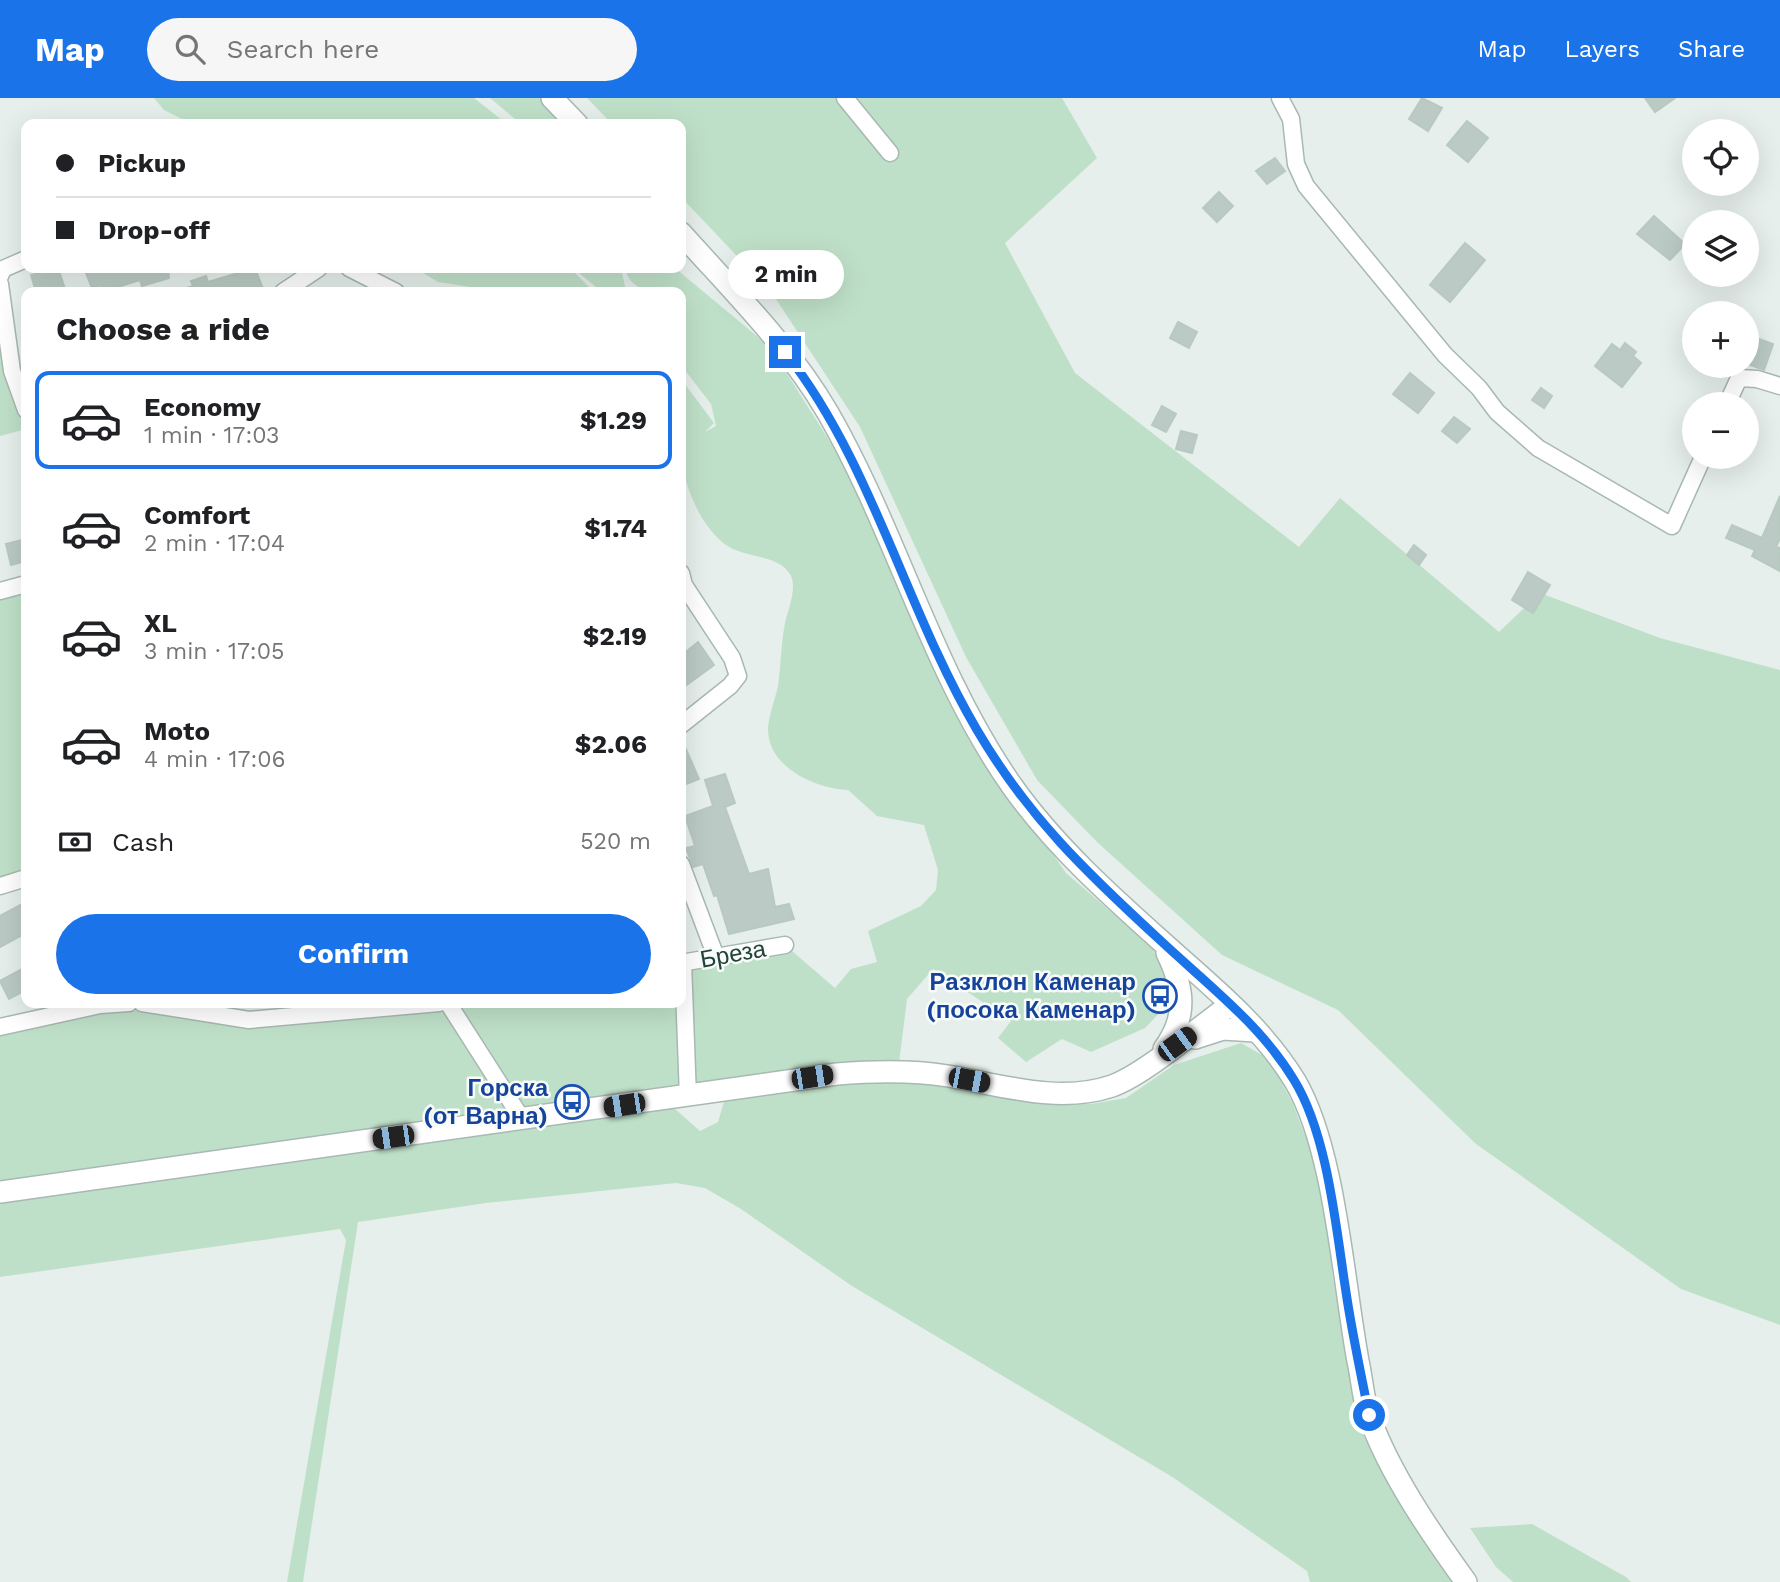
<!DOCTYPE html>
<html lang="en">
<head>
<meta charset="utf-8">
<style>
  :root { --surface:#fff; --page:#f6f6f6; --text:#202124; --muted:#757577; --line:#e0e0e0; --accent:#1a73e8 }
  body { margin:0; font-family:"Work Sans",sans-serif; background:var(--page); color:var(--text); height:100vh; display:flex; flex-direction:column; font-size:26px; white-space:nowrap }
  * { box-sizing:border-box; margin:0 }
  p { font-size:23px; color:var(--muted) }
  .icon { flex:none; width:38px; height:38px; fill:none; stroke:currentColor; stroke-width:2; stroke-linecap:round; stroke-linejoin:round }
  .map { position:relative; flex:1; overflow:hidden }
  .sheet { position:absolute; left:21px; top:189px; width:665px; height:721px; display:flex; flex-direction:column; background:var(--surface); border-radius:14px; box-shadow:0 7px 28px #0002 }
  .sheet>* { flex:none }
  .top-card { position:absolute; left:21px; top:21px; width:665px; height:154px; border-radius:14px; box-shadow:0 7px 28px #0002; display:grid; align-content:center; height:154px; padding:0 35px; background:var(--surface) }
  .fabs { position:absolute; left:1682px; top:21px; display:grid; gap:14px }
  .fabs a { display:grid; place-items:center; width:77px; height:77px; border-radius:50%; background:var(--surface); box-shadow:0 7px 28px #0002; font-size:35px }
  .end { position:absolute; width:32px; height:32px; margin:-16px; border:9px solid #1a73e8; background:#fff; box-shadow:0 0 0 4px #fff }
  .from { border-radius:50% }
  .bubble { position:absolute; height:49px; border-radius:24px; background:var(--surface); box-shadow:0 7px 28px #0002; font-size:23px; font-weight:700; line-height:49px; text-align:center }
  .car { position:absolute; width:21px; height:42px; margin:-21px -10px; border-radius:9px; box-shadow:0 0 5px 2px #0007; background:linear-gradient(#222 24%,#8ab4d8 0 40%,#222 0 76%,#8ab4d8 0 86%,#222 0) }
  .top-card b { display:flex; align-items:center; gap:24px; height:66px; font-size:26px }
  .top-card b+b { border-top:2px solid var(--line) }
  .top-card i { width:18px; height:18px; background:var(--text) }
  ul { padding:0; list-style:none }
  li { display:flex; align-items:center; gap:21px; height:98px; margin:0 14px 10px; padding:0 21px; border:4px solid transparent; border-radius:14px }
  li div { flex:1 }
  li b { display:block; font-size:26px }
  li em { font-style:normal; font-weight:700 }
  li.active { border-color:var(--accent) }
  li>.icon { width:63px; height:63px; stroke-width:1.5 }
  h2 { padding:0 35px; font-size:32px; line-height:84px }
  .pay { display:flex; align-items:center; gap:18px; height:77px; padding:0 35px; font-size:26px }
  .pay p { margin-inline-start:auto }
  .action { display:flex; gap:14px; margin-top:auto; padding:14px 35px }
  .action a { flex:1; height:80px; border-radius:42px; background:var(--accent); color:#fff; font-size:28px; font-weight:700; line-height:80px; text-align:center }
  header { display:flex; align-items:center; gap:42px; box-sizing:border-box; height:98px; padding:0 35px; background:var(--accent); color:#fff }
  header strong { font-size:33px }
  nav { display:flex; gap:38px; margin-inline-start:auto; font-size:24px }
  .search { width:490px; height:63px; background:var(--page); display:flex; align-items:center; gap:18px; box-sizing:border-box; padding:0 24px; border-radius:38px; color:var(--muted); font-size:26px }
  .map>svg:first-child { display:block }
  .green { fill:#bfe0c8 }
  .building { fill:#bbcac4; stroke:#b8c9c2; stroke-width:2 }
  .lines { fill:none; stroke-linecap:round; stroke-linejoin:round }
  .minor-casing { stroke:#a8b8b2; stroke-width:19 }
  .tertiary-casing { stroke:#a8b8b2; stroke-width:24 }
  .minor { stroke:#fff; stroke-width:16 }
  .tertiary { stroke:#fff; stroke-width:21 }
  .route { stroke:#1a73e8; stroke-width:9 }
  .labels { text-anchor:middle; stroke-width:5; stroke-linejoin:round; paint-order:stroke }
  .street-label { font-size:24px; fill:#24423a; stroke:#f7fbf9 }
  .transit-label { font-size:24px; font-weight:bold; fill:#164399; stroke:#f7fbf9; text-anchor:end }
</style>
</head>
<body>
<header>
<strong>Map</strong>
<div class="search"><svg class="icon" aria-label="search" viewBox="0 0 24 24"><circle cx="10" cy="10" r="6"/><path d="M15 15l6 6"/></svg>Search here</div>
<nav><a>Map</a><a>Layers</a><a>Share</a></nav>
</header>
<div class="map">
<svg width="1780" height="1484" viewBox="0 0 1780 1484">
  <rect width="100%" height="100%" fill="#e6efeb"/>
  <g class="green">
    <polygon points="154,0 474,0 507,26 192,26 164,12"/>
    <polygon points="490,0 544,0 570,26 521,26"/>
    <polygon points="587,0 1062,0 1097,60 1005,145 1075,275 1299,449 1340,400 1499,534 1540,495 1660,540 1780,572 1780,1227 1681,1191 1476,1046 1338,912 1222,857 1097,744 1037,682 966,559 860,329 772,195 681,99 681,26 612,26"/>
    <polygon points="415,170 570,170 594,194 503,194 438,184"/>
    <polygon points="573,170 621,170 626,193 634,194 596,194 596,189"/>
    <path d="M625 170H675L770 249 839 358 965 630 1066 775 1152 849 1167 881 1164 910 1145 930 1091 954 1062 941 1026 964 998 940 1011 923 933 871 907 901 898 973 0 1095V933L133 905 259 922 439 905H681V865L785 847 835 890 851 871 877 864 868 833 921 808 936 792 938 772 924 727 877 718 848 692C816 691 767 669 768 630 769 616 775 602 778 588 781 567 781 546 785 525 788 512 797 491 791 478 782 460 759 460 741 454 708 445 687 397 682 365 677 339 681 308 681 281L714 325 705 334 716 328 711 306 681 267V194C658 194 630 196 625 170Z"/>
    <polygon points="0,186 26,316 26,331 0,338"/>
    <polygon points="26,492 26,776 0,784 0,499"/>
    <polygon points="1241,945 1262,957 1277,975 1293,1006 1310,1051 1326,1104 1333,1181 1364,1339 1432,1450 1467,1484 1310,1484 1307,1473 1174,1380 852,1188 741,1111 705,1090 676,1085 486,1105 358,1124 303,1484 287,1484 346,1142 340,1131 0,1179 0,1102 674,1010 700,1033 718,1024 725,1000 793,989 911,979 1091,1006 1126,1000 1174,967"/>
    <polygon points="1532,1426 1626,1479 1631,1484 1513,1484 1496,1469 1470,1430"/>
  </g>
  <g class="building">
    <polygon points="1422,0 1442,10 1428,33 1409,21"/>
    <polygon points="1645,0 1675,0 1655,14"/>
    <polygon points="1467,23 1488,40 1468,64 1447,47"/>
    <polygon points="1275,60 1285,73 1267,86 1256,73"/>
    <polygon points="1219,94 1233,108 1217,124 1203,110"/>
    <polygon points="1654,118 1685,146 1670,162 1637,136"/>
    <polygon points="1465,145 1485,162 1450,204 1430,187"/>
    <polygon points="58,170 66,194 36,194 31,177"/>
    <polygon points="84,170 168,170 169,180 142,188 140,182 104,193 102,187 92,190"/>
    <polygon points="255,170 263,191 254,194 185,194 184,191 193,188 191,183 206,178 208,184"/>
    <polygon points="1178,224 1197,234 1189,250 1170,240"/>
    <polygon points="1759,241 1773,246 1764,272 1750,267"/>
    <polygon points="1625,245 1636,254 1633,258 1641,265 1622,289 1595,268 1612,246 1620,252"/>
    <polygon points="1410,275 1434,295 1418,315 1393,296"/>
    <polygon points="1541,290 1552,298 1544,310 1532,302"/>
    <polygon points="1162,308 1176,316 1166,334 1152,327"/>
    <polygon points="1454,319 1470,331 1457,345 1442,333"/>
    <polygon points="1181,333 1197,337 1192,355 1176,351"/>
    <polygon points="1780,398 1780,440 1776,449 1780,450 1780,473 1752,458 1755,452 1726,440 1732,427 1762,440"/>
    <polygon points="26,441 26,463 11,467 6,446"/>
    <polygon points="1414,447 1426,457 1419,467 1407,457"/>
    <polygon points="1528,474 1550,487 1533,515 1512,502"/>
    <polygon points="698,544 714,567 681,591 681,568 685,565 681,558"/>
    <polygon points="681,640 699,681 681,688"/>
    <polygon points="725,676 735,705 725,709 749,776 768,771 775,809 789,806 794,821 729,836 717,797 714,798 703,766 693,769 686,750 695,748 685,718 713,708 705,682"/>
    <polygon points="26,804 26,835 0,849 0,818"/>
    <polygon points="26,869 26,892 9,901 0,883"/>
  </g>
  <g class="lines">
    <g class="minor-casing">
      <g id="minor">
        <polyline points="845,0 890,55"/>
        <polyline points="1280,0 1291,21 1296,66 1306,88 1445,257 1479,290 1497,314 1538,350 1672,428 1703,359"/>
        <polyline points="349,170 396,194"/>
        <polyline points="0,178 3,171 26,161"/>
        <polyline points="0,186 12,273 26,312"/>
        <polyline points="283,194 319,170"/>
        <polyline points="1727,306 1739,280 1757,281 1780,288"/>
        <polyline points="681,475 684,487 732,560 738,578 730,588 681,627"/>
        <polyline points="0,493 26,486"/>
        <polyline points="681,766 716,859"/>
        <polyline points="0,788 26,780"/>
        <polyline points="681,865 785,847"/>
        <polyline points="683,865 688,999"/>
        <polyline points="142,905 249,922 439,905"/>
        <polyline points="448,905 522,1021"/>
        <polyline points="0,929 100,907 129,905"/>
      </g>
    </g>
    <g class="tertiary-casing">
      <g id="tertiary">
        <polyline points="552,0 577,26"/>
        <path d="M681 135C732 192 789 248 828 315 897 435 932 574 1012 688 1058 753 1121 807 1180 860 1221 896 1266 935 1295 983 1335 1051 1343 1182 1358 1263 1362 1281 1363 1301 1369 1318 1390 1376 1430 1434 1466 1484"/>
        <polyline points="1195,940 1223,931 1255,933"/>
        <path d="M1164 951C1188 918 1184 890 1167 855"/>
        <path d="M0 1094 837 976C874 973 911 972 948 978 1001 987 1059 1006 1112 988 1145 976 1199 929 1230 907"/>
      </g>
    </g>
    <use href="#minor" class="minor"/>
    <use href="#tertiary" class="tertiary"/>
  </g>
  <g class="lines">
    <path class="route" d="M785 254C873 366 905 510 977 632 1028 719 1087 775 1161 843 1207 886 1261 927 1294 982 1328 1037 1336 1131 1346 1194 1352 1235 1361 1276 1369 1317"/>
  </g>
  <defs>
    <g id="bus-ring" transform="scale(1.75)"><circle r="9.5" fill="#f7fbf9" stroke="#1a4fb4" stroke-width="1.5"/><path d="M-5-6H5V4H4V6H2V4H-2V6H-4V4H-5ZM-3.5-4V0h7V-4ZM-3.5 1.2v1.5H-2V1.2ZM2 1.2v1.5H3.5V1.2Z" fill="#1a4fb4"/></g>
  </defs>
  <g fill-rule="evenodd">
    <use href="#bus-ring" x="1160" y="898"/>
    <use href="#bus-ring" x="572" y="1004"/>
  </g>
  <g class="labels">
    <g class="street-label">
      <text transform="translate(733 856) rotate(-10)" y="8">Бреза</text>
    </g>
    <g class="transit-label">
      <text x="1136" y="892">Разклон Каменар<tspan x="1136" dy="28">(посока Каменар)</tspan></text>
      <text x="548" y="998">Горска<tspan x="548" dy="28">(от Варна)</tspan></text>
    </g>
  </g>
</svg>
<div class="fabs">
<a><svg class="icon" aria-label="locate" viewBox="0 0 24 24"><circle cx="12" cy="12" r="6"/><path d="M12 2v4M12 18v4M2 12h4M18 12h4"/></svg></a>
<a><svg class="icon" aria-label="layers" viewBox="0 0 24 24"><path d="M12 4l9 5-9 5-9-5zM3 14l9 5 9-5"/></svg></a>
<a>+</a>
<a>−</a>
</div>
<i class="end from" style="left:1369px;top:1317px"></i>
<i class="end" style="left:785px;top:254px"></i>
<div class="bubble" style="left:728px;top:152px;width:116px">2 min</div>
<i class="car" style="left:1177px;top:946px;rotate:54deg"></i>
<i class="car" style="left:812px;top:979px;rotate:81deg"></i>
<i class="car" style="left:969px;top:982px;rotate:101deg"></i>
<i class="car" style="left:624px;top:1007px;rotate:261deg"></i>
<i class="car" style="left:393px;top:1039px;rotate:262deg"></i>
<div class="top-card">
<b><i class="from"></i>Pickup</b>
<b><i></i>Drop-off</b>
</div>
<section class="sheet">
<h2>Choose a ride</h2>
<ul>
<li class="active"><svg class="icon" aria-label="car" viewBox="0 0 24 24"><path d="M5 17H2v-5l4-1 3-4h7l3 4 3 1v5h-3M9 17h6M6 11h13"/><circle cx="7" cy="17" r="2"/><circle cx="17" cy="17" r="2"/></svg><div><b>Economy</b><p>1 min · 17:03</p></div><em>$1.29</em></li>
<li><svg class="icon" aria-label="car" viewBox="0 0 24 24"><path d="M5 17H2v-5l4-1 3-4h7l3 4 3 1v5h-3M9 17h6M6 11h13"/><circle cx="7" cy="17" r="2"/><circle cx="17" cy="17" r="2"/></svg><div><b>Comfort</b><p>2 min · 17:04</p></div><em>$1.74</em></li>
<li><svg class="icon" aria-label="car" viewBox="0 0 24 24"><path d="M5 17H2v-5l4-1 3-4h7l3 4 3 1v5h-3M9 17h6M6 11h13"/><circle cx="7" cy="17" r="2"/><circle cx="17" cy="17" r="2"/></svg><div><b>XL</b><p>3 min · 17:05</p></div><em>$2.19</em></li>
<li><svg class="icon" aria-label="car" viewBox="0 0 24 24"><path d="M5 17H2v-5l4-1 3-4h7l3 4 3 1v5h-3M9 17h6M6 11h13"/><circle cx="7" cy="17" r="2"/><circle cx="17" cy="17" r="2"/></svg><div><b>Moto</b><p>4 min · 17:06</p></div><em>$2.06</em></li>
</ul>
<div class="pay"><svg class="icon" aria-label="cash" viewBox="0 0 24 24"><path d="M3 7h18v10H3z"/><circle cx="12" cy="12" r="2"/></svg>Cash<p>520 m</p></div>
<div class="action"><a>Confirm</a></div>
</section>
</div>
</body>
</html>
